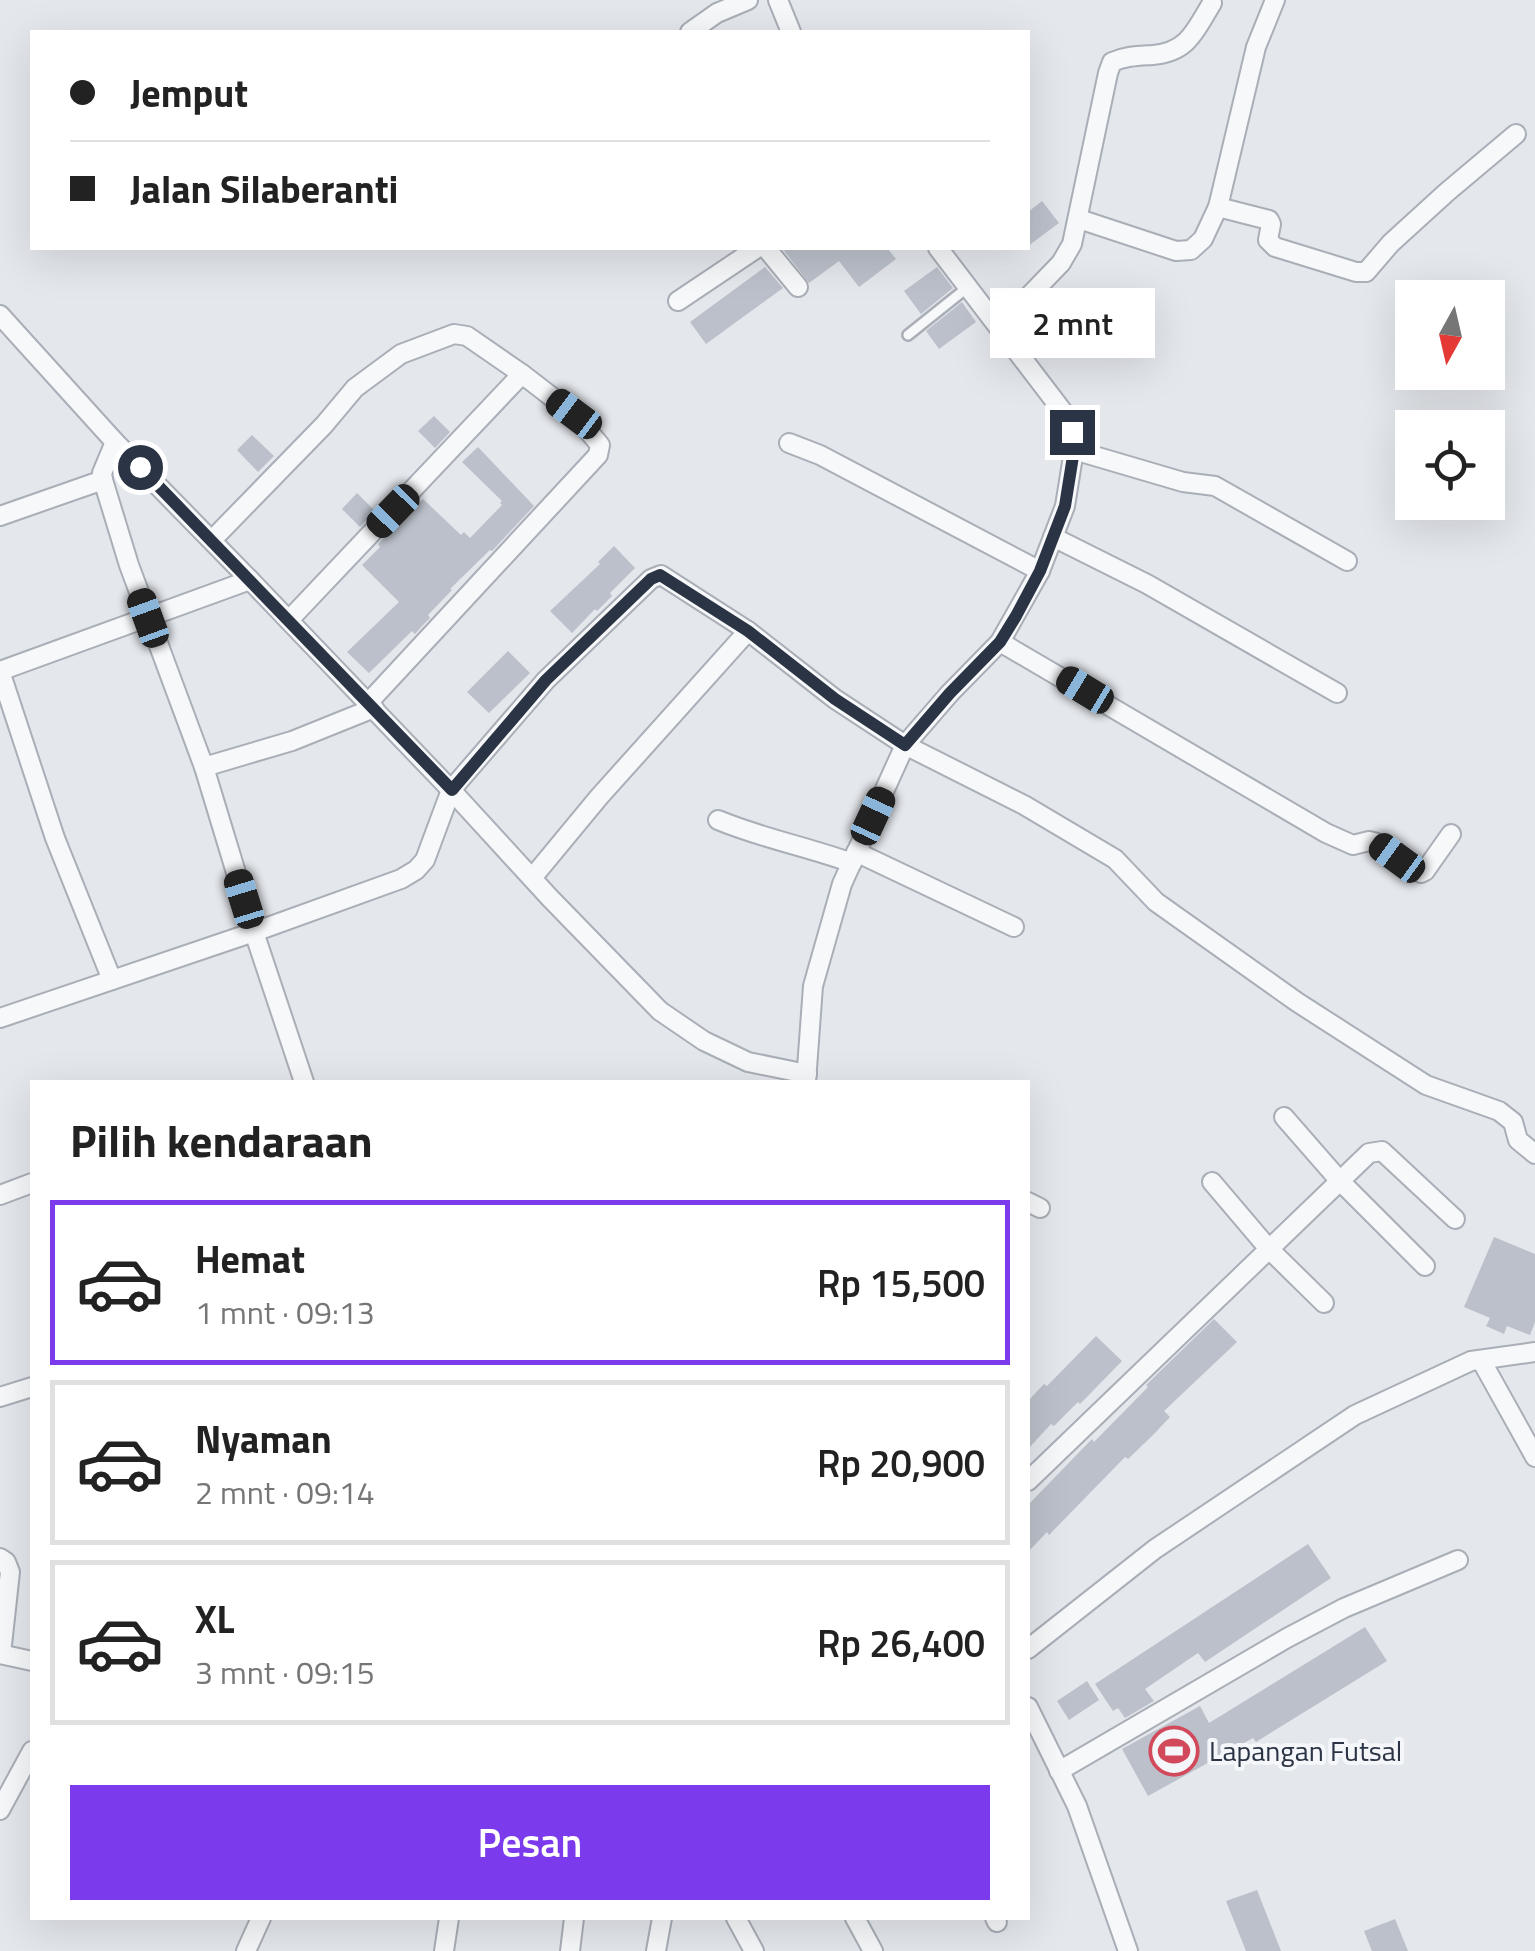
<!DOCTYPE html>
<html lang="id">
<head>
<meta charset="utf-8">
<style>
  :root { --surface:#fff; --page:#f2f2f2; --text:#222; --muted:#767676; --line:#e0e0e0; --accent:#7c3aed }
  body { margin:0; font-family:"Titillium Web",sans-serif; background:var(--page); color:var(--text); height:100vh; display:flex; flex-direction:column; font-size:38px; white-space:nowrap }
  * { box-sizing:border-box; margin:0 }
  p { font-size:32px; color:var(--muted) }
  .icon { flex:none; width:55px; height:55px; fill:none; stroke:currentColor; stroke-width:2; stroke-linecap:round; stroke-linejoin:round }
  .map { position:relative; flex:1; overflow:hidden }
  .details { position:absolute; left:30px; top:1080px; width:1000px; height:840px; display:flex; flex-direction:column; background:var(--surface); border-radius:0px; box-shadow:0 10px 40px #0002 }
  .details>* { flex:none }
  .banner { position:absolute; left:30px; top:30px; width:1000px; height:220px; border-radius:0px; box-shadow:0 10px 40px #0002; display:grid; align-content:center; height:220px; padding:0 40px; background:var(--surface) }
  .needle { width:65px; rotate:188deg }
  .controls { position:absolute; left:1395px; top:280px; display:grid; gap:20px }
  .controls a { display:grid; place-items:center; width:110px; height:110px; border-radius:0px; background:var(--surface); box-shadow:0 10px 40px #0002; font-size:50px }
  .end { position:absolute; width:45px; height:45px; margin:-22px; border:12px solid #2b3445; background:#fff; box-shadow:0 0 0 5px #fff }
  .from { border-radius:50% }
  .bubble { position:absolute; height:70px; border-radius:0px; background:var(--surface); box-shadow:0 10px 40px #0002; font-size:32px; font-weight:600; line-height:70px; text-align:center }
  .car { position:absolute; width:30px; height:60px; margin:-30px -15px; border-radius:12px; box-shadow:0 0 8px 2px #0007; background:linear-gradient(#222 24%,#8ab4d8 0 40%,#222 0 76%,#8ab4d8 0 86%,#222 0) }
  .banner b { display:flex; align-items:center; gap:35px; height:95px; font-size:38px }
  .banner b+b { border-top:2px solid var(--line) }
  .banner i { width:25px; height:25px; background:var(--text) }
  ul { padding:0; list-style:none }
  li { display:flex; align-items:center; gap:30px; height:165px; margin:0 20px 15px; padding:0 20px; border:5px solid var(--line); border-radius:0px }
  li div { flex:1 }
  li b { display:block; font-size:38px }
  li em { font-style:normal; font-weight:600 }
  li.selected { border-color:var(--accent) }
  li>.icon { width:90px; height:90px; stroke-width:1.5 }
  h2 { padding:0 40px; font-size:45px; line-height:120px }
  .cta { display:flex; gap:20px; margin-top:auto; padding:20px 40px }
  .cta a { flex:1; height:115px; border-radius:0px; background:var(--accent); color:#fff; font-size:40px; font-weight:600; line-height:115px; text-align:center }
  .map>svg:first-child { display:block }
  .building { fill:#bbc0ca }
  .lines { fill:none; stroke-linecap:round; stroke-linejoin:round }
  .lane-casing { stroke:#a9aeb7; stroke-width:14 }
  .street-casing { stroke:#a9aeb7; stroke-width:22 }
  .lane { stroke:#f7f8fa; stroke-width:9 }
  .street { stroke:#f7f8fa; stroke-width:18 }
  .route { stroke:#2b3445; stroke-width:12 }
  .labels { text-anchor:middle; stroke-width:8; stroke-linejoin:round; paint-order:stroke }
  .poi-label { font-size:28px; fill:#2b3445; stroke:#f4f6f9; text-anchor:start }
</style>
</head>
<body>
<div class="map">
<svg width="1535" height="1951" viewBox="0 0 1535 1951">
  <rect width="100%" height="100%" fill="#e4e7ec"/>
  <g class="building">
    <polygon points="1042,201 1059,223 1028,246 1028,212"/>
    <polygon points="782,248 887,248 896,259 859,287 839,261 809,283"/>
    <polygon points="765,267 783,288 706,344 690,322"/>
    <polygon points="937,267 953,288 921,314 904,291"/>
    <polygon points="1047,300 1063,322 1029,347 1015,328"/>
    <polygon points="962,302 976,322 939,349 926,331"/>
    <polygon points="434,416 450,432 435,448 418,431"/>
    <polygon points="252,435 274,456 258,472 237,450"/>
    <polygon points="478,447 534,506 492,551 490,550 450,589 452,590 428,615 430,618 422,626 415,634 412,631 369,673 347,652 399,602 362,565 380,547 378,544 423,499 461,535 464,532 470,538 502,505 500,503 502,501 462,462"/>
    <polygon points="357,493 375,511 360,527 342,509"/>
    <polygon points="614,546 635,568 610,593 612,596 597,611 595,609 572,633 550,611 600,564 598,562"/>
    <polygon points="508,651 530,673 489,713 467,692"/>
    <polygon points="1494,1237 1535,1254 1535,1322 1530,1335 1507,1326 1504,1334 1486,1326 1490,1318 1464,1307"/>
    <polygon points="1214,1319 1237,1342 1164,1411 1170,1417 1154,1434 1128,1459 1125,1457 1049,1535 1047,1532 1028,1552 1028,1505 1092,1439 1094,1442 1148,1387 1146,1385"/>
    <polygon points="1096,1336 1122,1361 1080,1404 1078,1402 1054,1426 1051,1424 1028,1449 1028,1401 1044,1384 1047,1386"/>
    <polygon points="1308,1544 1331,1578 1205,1662 1198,1653 1145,1689 1154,1701 1125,1718 1118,1708 1113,1711 1095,1684"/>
    <polygon points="1365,1627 1387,1661 1256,1742 1253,1738 1148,1796 1122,1749 1200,1706 1209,1723"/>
    <polygon points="1087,1681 1099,1700 1069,1720 1057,1701"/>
    <polygon points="1257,1890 1281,1951 1246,1951 1226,1901"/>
    <polygon points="1395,1919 1408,1951 1372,1951 1364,1931"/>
  </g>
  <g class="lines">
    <g class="lane-casing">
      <polyline id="lane" points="908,335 968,287"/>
    </g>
    <g class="street-casing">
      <g id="street">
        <polyline points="778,0 791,32"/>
        <polyline points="690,32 717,13 748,0"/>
        <polyline points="1218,207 1269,220 1271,224 1268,240 1275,247 1356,272 1366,272 1391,243 1447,192 1516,134"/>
        <polyline points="1079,219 1176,251 1191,250 1203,239 1218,207 1256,47 1275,0"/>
        <polyline points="766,248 798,287"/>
        <polyline points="678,301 757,248"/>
        <polyline points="0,315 115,442 250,580"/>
        <path d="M999 327 1061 263 1072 244 1108 73 1112 62C1126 56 1138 56 1153 55 1188 52 1195 31 1212 3"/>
        <polyline points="115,442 102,473 103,480 129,565 204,767 254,932 304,1082"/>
        <polyline points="789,443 820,455 1040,571"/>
        <polyline points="1074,450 1183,482 1215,486 1347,561"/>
        <polyline points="0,516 103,480"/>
        <polyline points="1053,537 1147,584 1337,693"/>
        <polyline points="212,540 324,425 355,388 401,354 454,334 467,336 522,374 289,620"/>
        <polyline points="1000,642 1326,833 1353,845 1369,841 1377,843 1421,873 1425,871 1451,834"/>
        <polyline points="368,703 598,455 600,445 574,414 522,374"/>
        <polyline points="204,767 292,741 374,708"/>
        <path d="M718 820C761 838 808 847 852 863"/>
        <polyline points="856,852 1014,927"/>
        <polyline points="532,878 599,797 748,631"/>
        <polyline points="112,980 55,838 0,671 250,580 451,790 550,898 660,1011 704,1041 748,1062 807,1074"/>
        <polyline points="0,1018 254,932 401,879 416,870 425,860 451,790 546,680 651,579 661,575 748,631 835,699 905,745 1024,805 1115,859 1156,902 1297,1002 1426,1085 1499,1111 1513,1122 1518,1140 1535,1154"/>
        <polyline points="806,1082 813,986 842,884 905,745 950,693 1000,642 1040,571 1065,506 1074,450 1072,432 1067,417 938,248"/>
        <polyline points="1284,1117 1339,1180 1425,1266"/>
        <polyline points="1212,1182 1268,1248 1324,1303"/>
        <polyline points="0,1195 32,1183"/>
        <polyline points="1028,1202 1040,1208"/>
        <polyline points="1481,1360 1535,1457"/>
        <polyline points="0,1397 32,1387"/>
        <polyline points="1028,1481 1369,1153 1382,1151 1455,1219"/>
        <polyline points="0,1558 6,1562 10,1572 1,1654"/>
        <polyline points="1028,1649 1155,1549 1355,1415 1471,1361 1535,1352"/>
        <polyline points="0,1654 32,1661"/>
        <polyline points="1028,1707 1077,1806 1128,1951"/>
        <polyline points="1059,1771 1287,1638 1344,1608 1458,1560"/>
        <polyline points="0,1810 32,1751"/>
        <polyline points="736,1918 754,1951"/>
        <polyline points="855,1918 873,1951"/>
        <polyline points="995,1918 997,1922"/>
        <polyline points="246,1951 261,1918"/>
        <polyline points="444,1951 449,1918"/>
        <polyline points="570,1951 574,1918"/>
        <polyline points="656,1951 662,1918"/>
      </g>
    </g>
    <use href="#lane" class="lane"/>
    <use href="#street" class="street"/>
  </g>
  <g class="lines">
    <polyline class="route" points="140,467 452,790 546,680 651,579 660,575 748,631 835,699 905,745 950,693 1000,642 1016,616 1040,571 1065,506 1074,450 1072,432"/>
  </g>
  <defs>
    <g id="stadium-ring" transform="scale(2.5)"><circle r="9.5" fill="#f4f6f9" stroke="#d1495b" stroke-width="1.5"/><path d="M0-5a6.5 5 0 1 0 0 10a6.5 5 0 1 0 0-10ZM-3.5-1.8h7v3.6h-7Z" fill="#d1495b"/></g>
  </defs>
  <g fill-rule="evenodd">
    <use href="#stadium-ring" x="1174" y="1751"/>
  </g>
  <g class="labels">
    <g class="poi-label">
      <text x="1209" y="1761">Lapangan Futsal</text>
    </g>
  </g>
</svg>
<div class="controls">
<a><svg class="needle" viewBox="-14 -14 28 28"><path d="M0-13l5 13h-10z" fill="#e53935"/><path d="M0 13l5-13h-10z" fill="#767676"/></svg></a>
<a><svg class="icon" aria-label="locate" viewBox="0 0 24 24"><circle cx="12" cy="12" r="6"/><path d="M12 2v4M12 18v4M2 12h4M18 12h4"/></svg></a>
</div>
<i class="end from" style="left:140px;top:467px"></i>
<i class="end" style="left:1072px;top:432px"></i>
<div class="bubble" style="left:990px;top:288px;width:165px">2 mnt</div>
<i class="car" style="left:574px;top:414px;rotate:307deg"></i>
<i class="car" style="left:393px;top:511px;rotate:224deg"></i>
<i class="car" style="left:148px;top:618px;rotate:340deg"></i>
<i class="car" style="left:1085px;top:690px;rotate:301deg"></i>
<i class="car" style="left:873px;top:816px;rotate:25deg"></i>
<i class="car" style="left:1397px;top:858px;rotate:306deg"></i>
<i class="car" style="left:244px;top:899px;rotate:343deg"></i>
<div class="banner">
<b><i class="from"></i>Jemput</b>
<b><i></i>Jalan Silaberanti</b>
</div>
<section class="details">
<h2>Pilih kendaraan</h2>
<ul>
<li class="selected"><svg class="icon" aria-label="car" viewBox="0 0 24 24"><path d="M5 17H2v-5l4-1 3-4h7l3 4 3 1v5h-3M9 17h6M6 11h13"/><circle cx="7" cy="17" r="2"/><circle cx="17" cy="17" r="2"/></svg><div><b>Hemat</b><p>1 mnt · 09:13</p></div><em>Rp 15,500</em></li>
<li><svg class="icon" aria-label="car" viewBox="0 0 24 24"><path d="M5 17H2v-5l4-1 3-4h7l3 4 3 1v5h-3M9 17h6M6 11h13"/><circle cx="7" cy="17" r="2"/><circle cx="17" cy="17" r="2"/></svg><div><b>Nyaman</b><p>2 mnt · 09:14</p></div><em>Rp 20,900</em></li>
<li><svg class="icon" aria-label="car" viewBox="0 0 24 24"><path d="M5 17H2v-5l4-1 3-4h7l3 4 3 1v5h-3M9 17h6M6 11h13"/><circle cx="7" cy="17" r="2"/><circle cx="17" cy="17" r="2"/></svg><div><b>XL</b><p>3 mnt · 09:15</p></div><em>Rp 26,400</em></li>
</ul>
<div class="cta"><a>Pesan</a></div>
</section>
</div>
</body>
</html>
